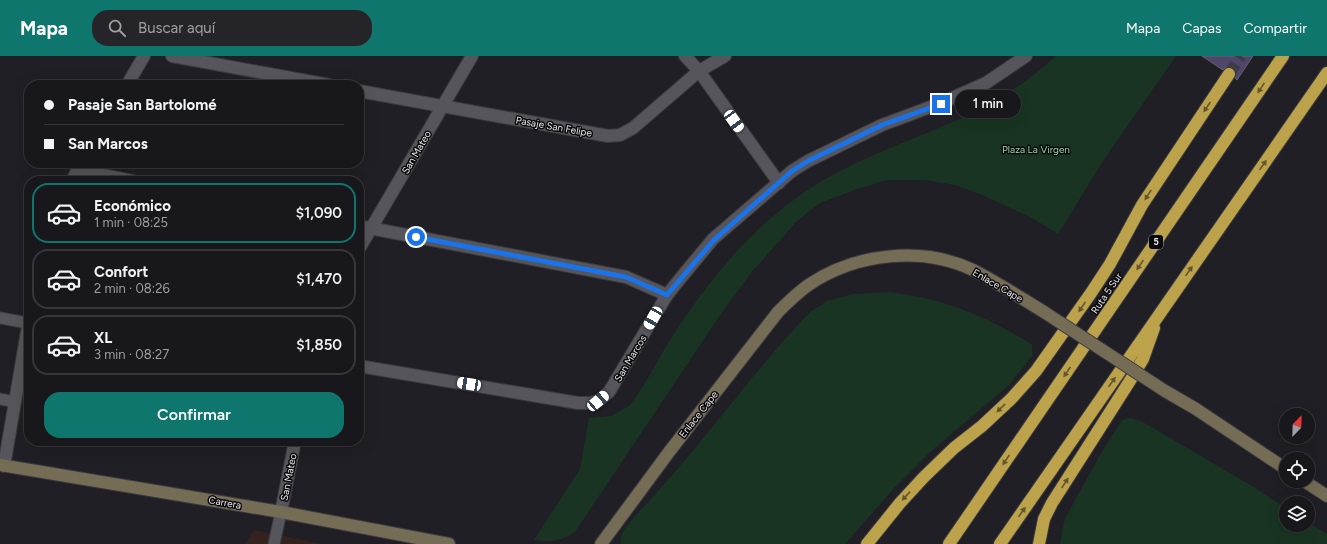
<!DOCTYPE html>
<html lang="es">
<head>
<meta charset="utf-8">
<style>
  :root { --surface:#18171c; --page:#252429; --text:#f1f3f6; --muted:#9f9fa3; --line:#36363b; --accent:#0f766e }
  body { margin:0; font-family:Figtree,sans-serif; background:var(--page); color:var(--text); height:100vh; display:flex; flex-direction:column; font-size:15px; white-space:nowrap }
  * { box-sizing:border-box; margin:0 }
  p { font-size:13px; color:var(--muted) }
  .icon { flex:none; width:22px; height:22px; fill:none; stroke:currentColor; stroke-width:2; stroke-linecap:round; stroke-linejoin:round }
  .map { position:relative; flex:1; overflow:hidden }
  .details { position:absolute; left:24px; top:120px; width:340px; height:270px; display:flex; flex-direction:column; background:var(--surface); border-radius:16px; box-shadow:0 4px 16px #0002,0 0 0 1px var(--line) }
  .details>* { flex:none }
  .hud { position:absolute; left:24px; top:24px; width:340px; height:88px; border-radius:16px; box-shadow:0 4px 16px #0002,0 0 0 1px var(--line); display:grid; align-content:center; height:88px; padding:0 20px; background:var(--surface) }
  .needle { width:26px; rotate:23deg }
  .buttons { position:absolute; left:1279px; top:352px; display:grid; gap:8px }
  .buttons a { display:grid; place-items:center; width:36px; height:36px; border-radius:50%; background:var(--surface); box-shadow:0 4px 16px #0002,0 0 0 1px var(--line); font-size:20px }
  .end { position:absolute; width:18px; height:18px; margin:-9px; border:5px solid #1a73e8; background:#fff; box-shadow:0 0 0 2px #fff }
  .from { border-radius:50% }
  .bubble { position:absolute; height:28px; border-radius:14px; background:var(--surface); box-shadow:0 4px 16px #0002,0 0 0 1px var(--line); font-size:13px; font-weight:600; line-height:28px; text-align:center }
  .car { position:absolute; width:12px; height:24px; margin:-12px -6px; border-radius:5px; box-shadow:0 0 3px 1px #0007; background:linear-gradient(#fff 24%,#345 0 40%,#fff 0 76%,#345 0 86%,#fff 0) }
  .hud b { display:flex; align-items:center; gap:14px; height:38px; font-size:15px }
  .hud b+b { border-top:1px solid var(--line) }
  .hud i { width:10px; height:10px; background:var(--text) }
  ul { padding:7px 0 0; list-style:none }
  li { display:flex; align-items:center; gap:12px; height:60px; margin:0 8px 6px; padding:0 12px; border:2px solid var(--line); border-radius:16px }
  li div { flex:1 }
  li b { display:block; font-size:15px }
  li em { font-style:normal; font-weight:600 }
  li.current { border-color:var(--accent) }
  li>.icon { width:36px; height:36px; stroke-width:1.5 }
  .button { display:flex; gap:8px; margin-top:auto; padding:8px 20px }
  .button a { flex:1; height:46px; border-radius:16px; background:var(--accent); color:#fff; font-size:16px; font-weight:600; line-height:46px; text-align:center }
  header { display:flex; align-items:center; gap:24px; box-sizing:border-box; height:56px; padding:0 20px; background:var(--accent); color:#fff }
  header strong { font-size:19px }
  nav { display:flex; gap:22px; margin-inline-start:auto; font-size:14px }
  .search { width:280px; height:36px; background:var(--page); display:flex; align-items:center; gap:10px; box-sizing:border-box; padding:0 14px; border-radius:16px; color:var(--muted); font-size:15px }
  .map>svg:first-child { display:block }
  .industrial { fill:#34221e }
  .green { fill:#193422 }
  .building { fill:#50456a; stroke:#64636a }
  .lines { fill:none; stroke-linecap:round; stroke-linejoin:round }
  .highway-tunnel { stroke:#3e3d43; stroke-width:12; stroke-dasharray:12 6; stroke-linecap:butt }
  .lane-casing { stroke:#3b3a3f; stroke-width:13 }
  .street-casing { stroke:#3b3a3f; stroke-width:14 }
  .secondary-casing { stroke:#3b3a3f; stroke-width:14 }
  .highway-casing { stroke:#3b3a3f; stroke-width:14 }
  .lane { stroke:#56555b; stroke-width:11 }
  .street { stroke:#56555b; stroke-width:12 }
  .secondary { stroke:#756c56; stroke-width:12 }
  .highway { stroke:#bca24b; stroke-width:12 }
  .secondary-bridge-casing { stroke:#3b3a3f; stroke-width:14; stroke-linecap:butt }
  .secondary-bridge { stroke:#756c56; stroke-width:12 }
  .oneway { fill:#63562c }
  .route { stroke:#1a73e8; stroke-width:5 }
  .labels { text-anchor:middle; stroke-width:3; stroke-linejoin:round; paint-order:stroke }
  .shield { fill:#0a090c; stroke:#a6a5a9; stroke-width:1 }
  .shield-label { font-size:9px; font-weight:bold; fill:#e9e8ec }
  .street-label { font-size:10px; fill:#e9e8ec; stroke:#0a090c }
  .park-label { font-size:10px; fill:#97d6a9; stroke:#0a090c }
</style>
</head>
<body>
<header>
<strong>Mapa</strong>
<div class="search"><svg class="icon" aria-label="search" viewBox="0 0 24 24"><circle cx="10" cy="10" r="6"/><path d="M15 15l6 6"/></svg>Buscar aquí</div>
<nav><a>Mapa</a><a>Capas</a><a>Compartir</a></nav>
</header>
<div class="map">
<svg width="1327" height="488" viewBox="0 0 1327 488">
  <rect width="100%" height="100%" fill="#201f25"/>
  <polygon class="industrial" points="254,474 323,488 245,488"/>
  <g class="green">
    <path d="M1056 0H1176L1103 105 1058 178 1032 162 987 141 955 129 925 124H887L854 134 820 147 797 165 751 217 720 259 575 476C561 485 550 487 534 484L580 413 589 362 611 360 629 350C646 329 657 304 672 281 708 225 750 173 806 135 866 95 936 79 998 43 1019 31 1038 16 1056 0Z"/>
    <path d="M888 236C941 242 988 260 1032 289V300L1009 329 929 397 896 430 845 488H621C617 475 640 456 648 446 705 385 752 316 810 256L827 245 853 238Z"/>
    <polygon points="1131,362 1143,366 1252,430 1286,452 1286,469 1308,469 1308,466 1327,478 1327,488 1060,488 1065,462 1103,394 1122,364"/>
  </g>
  <polygon class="building" points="1202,0 1253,0 1237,24 1235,22 1236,15 1233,12 1226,11 1223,14"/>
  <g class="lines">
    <polyline class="highway-tunnel" points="1229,18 1241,0"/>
    <g class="lane-casing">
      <g id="lane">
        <polyline points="0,262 28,267"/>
        <polyline points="0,343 15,346"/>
        <polyline points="274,488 281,456"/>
      </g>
    </g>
    <g class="street-casing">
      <g id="street">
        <polyline points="172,0 329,29"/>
        <polyline points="685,0 699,15 779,127"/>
        <polyline points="127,29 144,0"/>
        <polyline points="359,35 608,80 620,79 633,72 699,15 725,0"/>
        <polyline points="77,114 133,125"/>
        <polyline points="72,125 81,107"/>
        <polyline points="359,170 626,221 667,239"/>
        <polyline points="359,193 472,0"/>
        <polyline points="359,310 578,347 589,347 598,345 609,336 667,239 684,218 713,183 792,115 808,105 882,69 941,47 986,27 1026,0"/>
        <polyline points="4,410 29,264"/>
        <polyline points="281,456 295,385"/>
      </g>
    </g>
    <g class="secondary-casing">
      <g id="secondary">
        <polyline points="1165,335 1196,353 1286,413"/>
        <polyline points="0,409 281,456 449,488"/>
        <polyline points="1304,425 1327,440"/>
        <path d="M601 488 669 396 778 256C788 246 798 236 810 228 857 197 922 190 973 214 997 226 1021 242 1044 256"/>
      </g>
    </g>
    <g class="highway-casing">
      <g id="highway">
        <polyline points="867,488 900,447 924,421 954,392 982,370 1011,343 1036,315 1091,237 1110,208 1142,149 1229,18"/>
        <polyline points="949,488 1283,0"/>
        <polyline points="1000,488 1327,17"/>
        <polyline points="1039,488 1044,463 1052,447 1133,320 1143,303 1154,272"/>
      </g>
    </g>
    <use href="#lane" class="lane"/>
    <use href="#street" class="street"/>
    <use href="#secondary" class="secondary"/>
    <use href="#highway" class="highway"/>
    <g class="secondary-bridge-casing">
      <polyline id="secondary-bridge" points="1044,256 1165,335"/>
    </g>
    <use href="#secondary-bridge" class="secondary-bridge"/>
  </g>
  <defs><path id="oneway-solid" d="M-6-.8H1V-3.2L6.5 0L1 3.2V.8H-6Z"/></defs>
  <g class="oneway">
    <use href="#oneway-solid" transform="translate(1261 32) rotate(124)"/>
    <use href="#oneway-solid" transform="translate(1207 51) rotate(124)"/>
    <use href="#oneway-solid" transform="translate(1263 109) rotate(-55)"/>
    <use href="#oneway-solid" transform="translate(1148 139) rotate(122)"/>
    <use href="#oneway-solid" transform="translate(1140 209) rotate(124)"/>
    <use href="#oneway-solid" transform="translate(1189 215) rotate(-55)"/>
    <use href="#oneway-solid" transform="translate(1082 251) rotate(124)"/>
    <use href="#oneway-solid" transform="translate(1067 316) rotate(124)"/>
    <use href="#oneway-solid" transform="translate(1112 326) rotate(-55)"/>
    <use href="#oneway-solid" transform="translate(1001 352) rotate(136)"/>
    <use href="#oneway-solid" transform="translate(1006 404) rotate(124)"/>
    <use href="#oneway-solid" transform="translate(1065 427) rotate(-57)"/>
    <use href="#oneway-solid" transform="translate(906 440) rotate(133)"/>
    <use href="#oneway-solid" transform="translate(1022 456) rotate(-55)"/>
  </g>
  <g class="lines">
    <polyline class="route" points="416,181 626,221 667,239 714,184 792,115 808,105 882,69 941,48"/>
  </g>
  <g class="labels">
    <rect class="shield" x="1149" y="179" width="14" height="14" rx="3"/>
    <g class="shield-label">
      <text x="1156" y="189">5</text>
    </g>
    <g class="street-label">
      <text transform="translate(554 70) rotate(10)" y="4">Pasaje San Felipe</text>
      <text transform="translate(416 96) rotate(-60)" y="4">San Mateo</text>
      <text transform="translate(998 229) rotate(30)" y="4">Enlace Cape</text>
      <text transform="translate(1106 237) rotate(-56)" y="4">Ruta 5 Sur</text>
      <text transform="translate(630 302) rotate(-59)" y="4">San Marcos</text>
      <text transform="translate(698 358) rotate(-52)" y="4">Enlace Cape</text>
      <text transform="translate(288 421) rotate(-79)" y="4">San Mateo</text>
      <text transform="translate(225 446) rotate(10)" y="4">Carrera</text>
    </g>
    <g class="park-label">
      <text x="1036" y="97">Plaza La Virgen</text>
    </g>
  </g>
</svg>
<div class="buttons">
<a><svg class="needle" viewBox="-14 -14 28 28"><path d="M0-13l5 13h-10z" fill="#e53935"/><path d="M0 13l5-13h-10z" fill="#9f9fa3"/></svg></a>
<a><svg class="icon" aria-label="locate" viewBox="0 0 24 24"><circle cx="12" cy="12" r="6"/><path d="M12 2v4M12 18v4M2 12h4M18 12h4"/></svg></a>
<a><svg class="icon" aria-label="layers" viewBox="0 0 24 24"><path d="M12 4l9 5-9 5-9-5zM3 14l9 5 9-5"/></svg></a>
</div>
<i class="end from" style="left:416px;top:181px"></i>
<i class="end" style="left:941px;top:48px"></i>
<div class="bubble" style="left:955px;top:34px;width:66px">1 min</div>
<i class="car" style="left:734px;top:65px;rotate:144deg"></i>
<i class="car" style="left:653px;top:262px;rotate:210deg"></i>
<i class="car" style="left:469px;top:328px;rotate:279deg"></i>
<i class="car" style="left:598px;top:345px;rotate:49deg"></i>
<div class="hud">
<b><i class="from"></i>Pasaje San Bartolomé</b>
<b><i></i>San Marcos</b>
</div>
<section class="details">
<ul>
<li class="current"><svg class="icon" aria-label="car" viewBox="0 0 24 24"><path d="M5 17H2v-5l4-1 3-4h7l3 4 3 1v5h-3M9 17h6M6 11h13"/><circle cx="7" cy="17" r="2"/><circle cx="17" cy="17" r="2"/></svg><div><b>Económico</b><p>1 min · 08:25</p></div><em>$1,090</em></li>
<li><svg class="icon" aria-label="car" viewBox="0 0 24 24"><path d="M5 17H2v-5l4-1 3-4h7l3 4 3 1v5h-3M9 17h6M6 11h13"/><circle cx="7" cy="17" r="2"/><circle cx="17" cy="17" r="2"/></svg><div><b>Confort</b><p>2 min · 08:26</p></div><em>$1,470</em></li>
<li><svg class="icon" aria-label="car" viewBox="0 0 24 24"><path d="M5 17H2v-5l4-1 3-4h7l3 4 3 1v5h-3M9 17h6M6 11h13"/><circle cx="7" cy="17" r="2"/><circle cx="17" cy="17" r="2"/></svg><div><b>XL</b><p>3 min · 08:27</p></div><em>$1,850</em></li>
</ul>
<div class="button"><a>Confirmar</a></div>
</section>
</div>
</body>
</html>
